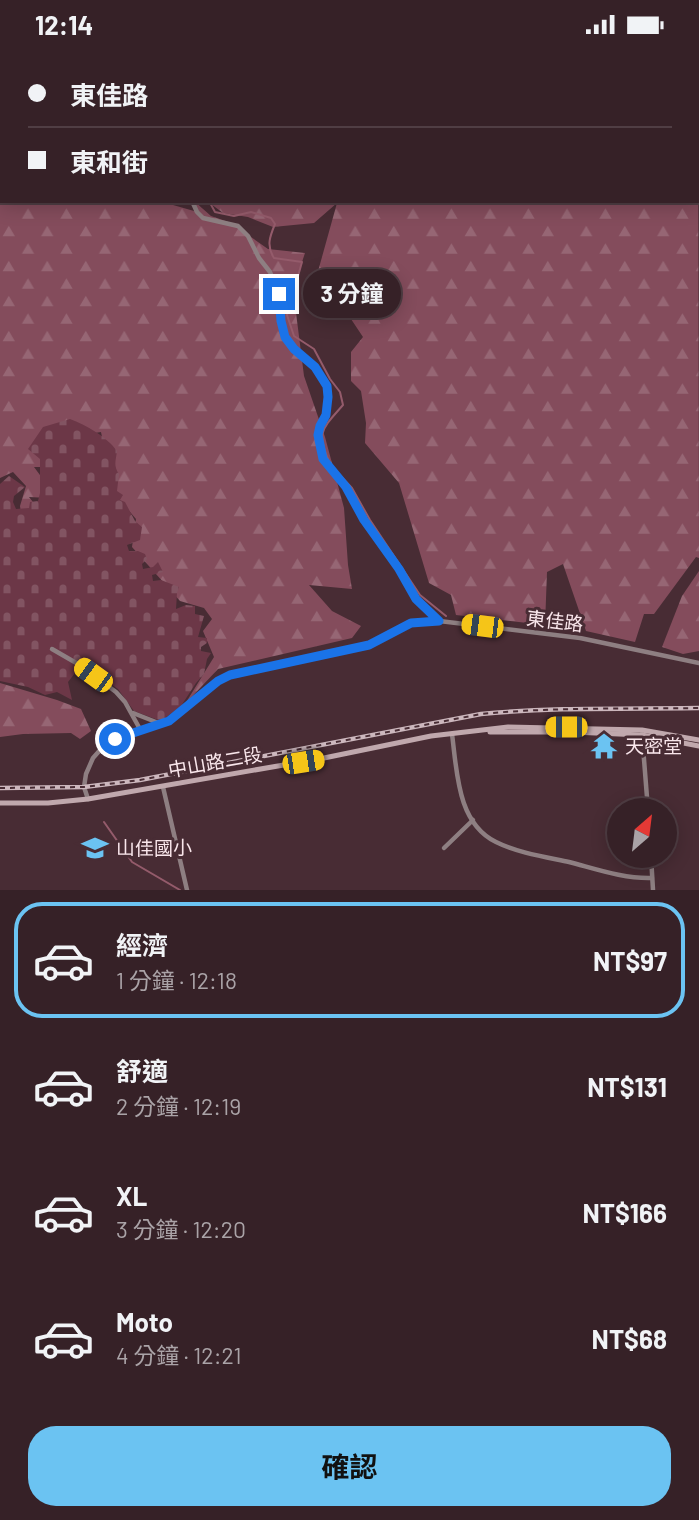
<!DOCTYPE html>
<html lang="zh-TW">
<head>
<meta charset="utf-8">
<style>
  :root { --surface:#362127; --page:#3d292f; --text:#f1f3f6; --muted:#aaa3a7; --line:#503e44; --accent:#6bc3f2 }
  body { margin:0; font-family:Barlow,"Noto Sans TC",sans-serif; background:var(--page); color:var(--text); height:100vh; display:flex; flex-direction:column; font-size:26px; white-space:nowrap }
  * { box-sizing:border-box; margin:0 }
  p { font-size:23px; color:var(--muted) }
  .icon { flex:none; width:38px; height:38px; fill:none; stroke:currentColor; stroke-width:2; stroke-linecap:round; stroke-linejoin:round }
  .map { position:relative; height:841px; overflow:hidden }
  .side { display:flex; flex-direction:column; background:var(--surface); flex:1 }
  .side>* { flex:none }
  .top-card { position:absolute; left:0px; top:0px; width:700px; height:154px; box-shadow:0 4px 18px #0003,0 0 0 2px var(--line); display:grid; align-content:center; height:154px; padding:0 28px; background:var(--surface) }
  .needle { width:46px; rotate:28deg }
  .fabs { position:absolute; left:607px; top:749px; display:grid; gap:14px }
  .fabs a { display:grid; place-items:center; width:70px; height:70px; border-radius:50%; background:var(--surface); box-shadow:0 4px 18px #0003,0 0 0 2px var(--line); font-size:35px }
  .end { position:absolute; width:32px; height:32px; margin:-16px; border:9px solid #1a73e8; background:#fff; box-shadow:0 0 0 4px #fff }
  .from { border-radius:50% }
  .bubble { position:absolute; height:49px; border-radius:24px; background:var(--surface); box-shadow:0 4px 18px #0003,0 0 0 2px var(--line); font-size:23px; font-weight:700; line-height:49px; text-align:center }
  .car { position:absolute; width:21px; height:42px; margin:-21px -10px; border-radius:9px; box-shadow:0 0 5px 2px #0007; background:linear-gradient(#f5c518 24%,#345 0 40%,#f5c518 0 76%,#345 0 86%,#f5c518 0) }
  .top-card b { display:flex; align-items:center; gap:24px; height:66px; font-size:26px }
  .top-card b+b { border-top:2px solid var(--line) }
  .top-card i { width:18px; height:18px; background:var(--text) }
  ul { padding:12px 0 0; list-style:none }
  li { display:flex; align-items:center; gap:21px; height:116px; margin:0 14px 10px; padding:0 14px; border:4px solid transparent; border-radius:28px }
  li div { flex:1 }
  li b { display:block; font-size:26px }
  li em { font-style:normal; font-weight:700 }
  li.current { border-color:var(--accent) }
  li>.icon { width:63px; height:63px; stroke-width:1.5 }
  .button { display:flex; gap:14px; margin-top:auto; padding:14px 28px }
  .button a { flex:1; height:80px; border-radius:28px; background:var(--accent); color:#111; font-size:28px; font-weight:700; line-height:80px; text-align:center }
  .status { display:flex; justify-content:space-between; align-items:center; height:49px; padding:0 35px; background:var(--surface); direction:ltr }
  .status svg { height:19px; fill:currentColor }
  .map>svg:first-child { display:block }
  .forest { fill:url(#forest-firs) }
  .cemetery { fill:url(#cemetery-stones) }
  .lines { fill:none; stroke-linecap:round; stroke-linejoin:round }
  .stream { stroke:#945b6b; stroke-width:2 }
  .street { stroke:#8e7f82; stroke-width:4.5 }
  .secondary { stroke:#c0a8ad; stroke-width:5 }
  .rail-casing { stroke:#ccb7bd; stroke-width:4.5 }
  .rail { stroke:#482c34; stroke-width:2; stroke-dasharray:5; stroke-linecap:butt }
  .route { stroke:#1a73e8; stroke-width:9 }
  .labels { text-anchor:middle; stroke-width:6; stroke-linejoin:round; paint-order:stroke }
  .street-label { font-size:19px; fill:#f9e6eb; stroke:#482c34 }
  .poi-label { font-size:19px; fill:#f9e6eb; stroke:#482c34; text-anchor:start }
</style>
</head>
<body>
<div class="status"><b>12:14</b><svg viewBox="0 0 49 12"><path d="M0 12V9h3v3zM5 12V6h3v6zM10 12V3h3v9zM15 12V0h3v12zM26 1h20v11H26zM47 4h2v5h-2z"/></svg></div>
<div class="map">
<svg width="699" height="841" viewBox="0 0 699 841">
  <defs>
    <pattern id="forest-firs" width="22" height="20" patternUnits="userSpaceOnUse" patternTransform="scale(1.75)"><rect width="22" height="20" fill="#844c5c"/><path d="M5 1l3.5 6h-7zM16 11l3.5 6h-7z" fill="#966674"/></pattern>
    <pattern id="cemetery-stones" width="16" height="16" patternUnits="userSpaceOnUse" patternTransform="scale(1.75)"><rect width="16" height="16" fill="#6c3747"/><path d="M2 7V4a2 2 0 0 1 4 0v3zM10 15v-3a2 2 0 0 1 4 0v3z" fill="#825462"/></pattern>
  </defs>
  <rect width="100%" height="100%" fill="#482c34"/>
  <g class="forest">
    <polygon points="0,0 61,0 62,2 2,2 2,152 170,152 173,156 194,162 195,157 189,152 194,152 211,167 237,176 248,186 268,200 305,204 293,240 304,327 325,388 344,459 348,516 352,540 309,536 332,562 361,577 352,589 218,620 185,655 214,608 203,582 212,570 204,559 180,552 132,498 136,470 114,444 101,383 51,391 52,418 34,418 54,445 49,449 29,448 40,462 25,491 20,457 26,437 13,423 0,429"/>
    <polygon points="277,0 626,0 627,2 277,2"/>
    <polygon points="698,19 699,509 696,508 654,565 644,565 635,593 586,582 563,515 547,523 545,576 456,566 451,546 429,534 399,434 365,394 366,374 361,342 351,332 351,303 363,288 351,270 337,257 320,251 317,226 337,154 314,174 273,178 248,168 223,164 207,152 698,152"/>
    <polygon points="699,522 699,602 683,605 662,598 682,547"/>
    <polygon points="0,634 57,651 81,660 91,682 80,690 71,684 23,685 0,688"/>
  </g>
  <path class="cemetery" d="M70 370C86 376 107 388 117 402 116 411 113 417 119 425L117 442 123 446 120 451 125 453 135 472 142 478 140 491 127 496 129 502H138L145 505 147 510 142 515 143 520 153 518 158 513 163 523 152 526 153 532 161 531 179 538 177 544 176 560 186 556 195 557V565L204 567 198 588 207 589V594L201 598V602L211 604 207 610 204 625 196 634 181 657 161 672 134 662 118 640 82 615 68 633 72 651 57 643 45 646 28 638 0 632V435L9 427 25 438 14 447 13 453 16 460 29 459 30 453 38 452 40 444V410L28 400 43 378Z"/>
  <g class="lines">
    <g class="stream">
      <polyline points="670,0 671,2"/>
      <polyline points="72,2 73,0"/>
      <polyline points="698,20 699,21"/>
      <path d="M209 152 215 163 234 167 251 163 271 169 275 175C270 187 266 197 274 209L302 213 287 266 294 287 314 300 330 330 340 343 343 356C321 381 316 383 330 415"/>
      <polyline points="333,419 352,439 370,471 420,546 446,567"/>
      <polyline points="104,773 132,813 180,841"/>
    </g>
    <g class="street">
      <polyline points="661,0 661,2"/>
      <polyline points="63,2 64,0"/>
      <polyline points="698,14 699,15"/>
      <polyline points="192,152 197,163 203,169 238,177 248,187 259,209 270,223 279,245 281,272 285,288 294,300 315,318 327,337 328,348 325,366 319,377 318,386 323,410 346,438 364,471 399,520 416,550 438,571"/>
      <polyline points="52,600 78,615 116,643 125,653 141,682"/>
      <polyline points="133,664 161,675"/>
      <path d="M452 685C457 722 457 774 496 793 518 804 545 808 569 813 596 820 624 830 652 829"/>
      <polyline points="642,685 648,761"/>
      <polyline points="163,738 187,841"/>
      <polyline points="88,750 84,738 86,725 93,709 101,700 115,690 169,672 224,629 230,626 369,596 401,578 411,574 431,571 580,589 699,614"/>
      <polyline points="444,799 473,771"/>
      <polyline points="651,807 653,841"/>
    </g>
    <g class="secondary">
      <polyline points="490,683 572,683 642,686 699,697"/>
      <polyline points="0,754 48,754 88,750 324,709 431,687 508,678 642,681 699,691"/>
    </g>
    <g class="rail-casing">
      <path id="rail" d="M0 739 84 738 140 731 481 665C553 658 627 660 699 659"/>
    </g>
    <use href="#rail" class="rail"/>
  </g>
  <g class="lines">
    <polyline class="route" points="115,690 169,672 218,632 230,626 369,596 411,574 439,572 416,550 399,520 364,471 346,438 323,410 318,386 320,377 326,366 328,348 327,337 315,318 294,300 285,288 281,272 279,245"/>
  </g>
  <defs>
    <g id="temple-bare" transform="scale(2.1)"><path d="M0-6L5-2H3V0L6.5 2.5H4V6H1.5V3h-3V6H-4V2.5H-6.5L-3 0V-2H-5Z" fill="#6bc3f2" stroke="#482c34" stroke-width="2.5" paint-order="stroke"/></g>
    <g id="school-bare" transform="scale(2.1)"><path d="M0-5L7-2L0 1L-7-2ZM-4 1L0 2.5L4 1V4Q0 6-4 4Z" fill="#6bc3f2" stroke="#482c34" stroke-width="2.5" paint-order="stroke"/></g>
  </defs>
  <g fill-rule="evenodd">
    <use href="#temple-bare" x="604" y="697"/>
    <use href="#school-bare" x="95" y="799"/>
  </g>
  <g class="labels">
    <g class="street-label">
      <text transform="translate(555 572) rotate(7)" y="7">東佳路</text>
      <text transform="translate(215 713) rotate(-10)" y="7">中山路二段</text>
    </g>
    <g class="poi-label">
      <text x="625" y="704">天密堂</text>
      <text x="116" y="806">山佳國小</text>
    </g>
  </g>
</svg>
<div class="fabs">
<a><svg class="needle" viewBox="-14 -14 28 28"><path d="M0-13l5 13h-10z" fill="#e53935"/><path d="M0 13l5-13h-10z" fill="#aaa3a7"/></svg></a>
</div>
<i class="end from" style="left:115px;top:690px"></i>
<i class="end" style="left:279px;top:245px"></i>
<div class="bubble" style="left:303px;top:220px;width:98px">3 分鐘</div>
<i class="car" style="left:482px;top:577px;rotate:277deg"></i>
<i class="car" style="left:93px;top:626px;rotate:306deg"></i>
<i class="car" style="left:566px;top:678px;rotate:270deg"></i>
<i class="car" style="left:303px;top:713px;rotate:81deg"></i>
<div class="top-card">
<b><i class="from"></i>東佳路</b>
<b><i></i>東和街</b>
</div>
</div>
<section class="side">
<ul>
<li class="current"><svg class="icon" aria-label="car" viewBox="0 0 24 24"><path d="M5 17H2v-5l4-1 3-4h7l3 4 3 1v5h-3M9 17h6M6 11h13"/><circle cx="7" cy="17" r="2"/><circle cx="17" cy="17" r="2"/></svg><div><b>經濟</b><p>1 分鐘 · 12:18</p></div><em>NT$97</em></li>
<li><svg class="icon" aria-label="car" viewBox="0 0 24 24"><path d="M5 17H2v-5l4-1 3-4h7l3 4 3 1v5h-3M9 17h6M6 11h13"/><circle cx="7" cy="17" r="2"/><circle cx="17" cy="17" r="2"/></svg><div><b>舒適</b><p>2 分鐘 · 12:19</p></div><em>NT$131</em></li>
<li><svg class="icon" aria-label="car" viewBox="0 0 24 24"><path d="M5 17H2v-5l4-1 3-4h7l3 4 3 1v5h-3M9 17h6M6 11h13"/><circle cx="7" cy="17" r="2"/><circle cx="17" cy="17" r="2"/></svg><div><b>XL</b><p>3 分鐘 · 12:20</p></div><em>NT$166</em></li>
<li><svg class="icon" aria-label="car" viewBox="0 0 24 24"><path d="M5 17H2v-5l4-1 3-4h7l3 4 3 1v5h-3M9 17h6M6 11h13"/><circle cx="7" cy="17" r="2"/><circle cx="17" cy="17" r="2"/></svg><div><b>Moto</b><p>4 分鐘 · 12:21</p></div><em>NT$68</em></li>
</ul>
<div class="button"><a>確認</a></div>
</section>
</body>
</html>
